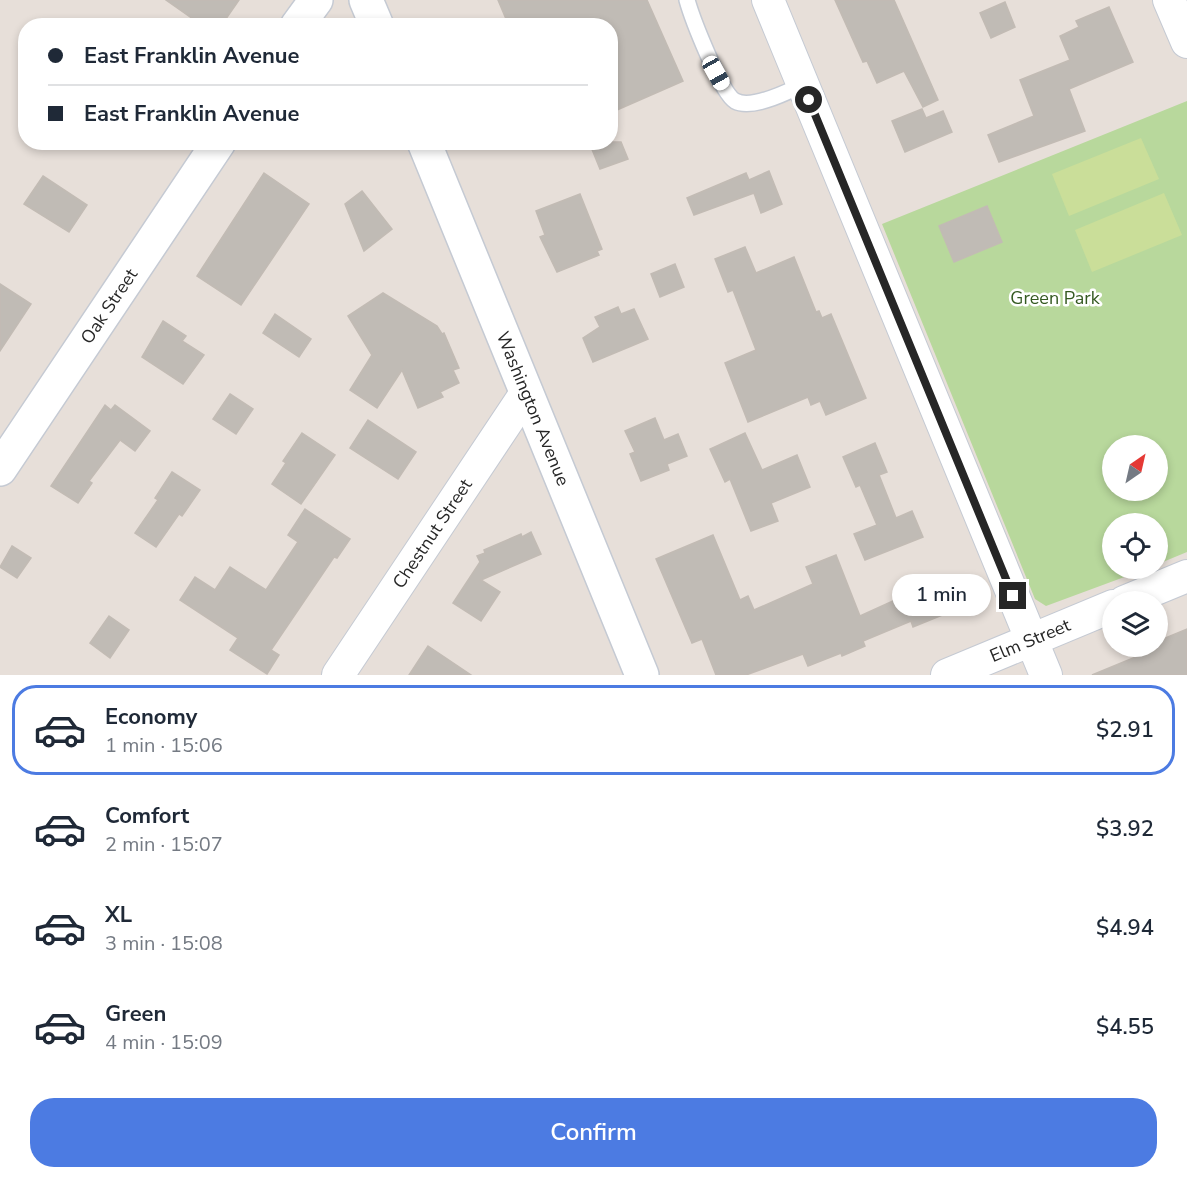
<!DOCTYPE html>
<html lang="en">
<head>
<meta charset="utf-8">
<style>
  :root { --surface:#fff; --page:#f6f6f7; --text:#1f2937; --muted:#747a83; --line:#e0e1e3; --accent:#4c7be2 }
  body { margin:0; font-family:"Nunito Sans",sans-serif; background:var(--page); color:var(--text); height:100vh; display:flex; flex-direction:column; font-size:22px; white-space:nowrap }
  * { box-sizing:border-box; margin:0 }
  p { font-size:20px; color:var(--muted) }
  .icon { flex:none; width:33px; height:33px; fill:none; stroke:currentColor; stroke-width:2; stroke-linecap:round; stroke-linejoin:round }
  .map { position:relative; height:675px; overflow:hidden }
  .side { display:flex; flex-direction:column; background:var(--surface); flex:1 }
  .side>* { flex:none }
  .banner { position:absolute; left:18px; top:18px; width:600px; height:132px; border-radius:24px; box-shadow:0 3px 9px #0003; display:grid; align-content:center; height:132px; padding:0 30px; background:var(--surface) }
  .needle { width:39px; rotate:34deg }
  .buttons { position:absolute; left:1102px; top:435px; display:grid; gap:12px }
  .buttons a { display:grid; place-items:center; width:66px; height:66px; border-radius:50%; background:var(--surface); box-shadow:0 3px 9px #0003; font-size:30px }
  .end { position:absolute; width:27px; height:27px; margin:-14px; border:8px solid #262626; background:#fff; box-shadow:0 0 0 3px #fff }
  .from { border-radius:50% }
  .bubble { position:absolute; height:42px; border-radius:21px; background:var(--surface); box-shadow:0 3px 9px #0003; font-size:20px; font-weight:600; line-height:42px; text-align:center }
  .car { position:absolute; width:18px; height:36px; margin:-18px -9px; border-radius:8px; box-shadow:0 0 4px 2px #0007; background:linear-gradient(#fff 24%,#345 0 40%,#fff 0 76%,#345 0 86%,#fff 0) }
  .banner b { display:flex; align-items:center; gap:21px; height:57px; font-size:22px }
  .banner b+b { border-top:2px solid var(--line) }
  .banner i { width:15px; height:15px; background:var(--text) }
  ul { padding:10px 0 0; list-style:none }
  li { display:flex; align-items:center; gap:18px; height:90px; margin:0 12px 9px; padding:0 18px; border:3px solid transparent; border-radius:24px }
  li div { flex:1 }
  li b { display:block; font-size:22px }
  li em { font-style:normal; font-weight:600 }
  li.on { border-color:var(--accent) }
  li>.icon { width:54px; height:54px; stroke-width:1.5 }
  .action { display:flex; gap:12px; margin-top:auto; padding:12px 30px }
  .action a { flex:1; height:69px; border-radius:24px; background:var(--accent); color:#fff; font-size:24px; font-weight:600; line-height:69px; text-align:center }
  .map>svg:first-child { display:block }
  .green { fill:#b8d89c; fill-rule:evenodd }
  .pitch { fill:#cade99 }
  .building { fill:#c0bbb5; stroke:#c2bbb4; stroke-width:1.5 }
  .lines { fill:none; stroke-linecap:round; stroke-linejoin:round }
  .lane-casing { stroke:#c5cad3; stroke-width:18 }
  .street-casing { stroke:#c5cad3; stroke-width:34 }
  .secondary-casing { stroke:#c5cad3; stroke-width:36 }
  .lane { stroke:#fff; stroke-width:15 }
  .street { stroke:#fff; stroke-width:32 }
  .secondary { stroke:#fff; stroke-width:33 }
  .route { stroke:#262626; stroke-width:8 }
  .labels { text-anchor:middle; stroke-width:5; stroke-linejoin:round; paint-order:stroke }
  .park-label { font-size:18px; fill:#345921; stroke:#fff }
  .street-label { font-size:18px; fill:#262626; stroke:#fff }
</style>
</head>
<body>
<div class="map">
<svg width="1187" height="675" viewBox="0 0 1187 675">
  <rect width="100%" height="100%" fill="#e7dfd9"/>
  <path class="green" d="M1187 101V552L1158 564V524H1113V568L1146 569 1046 606 1035 599 882 224ZM1113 446H1158V490H1113Z"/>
  <g class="pitch">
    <polygon points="1141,138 1159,179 1069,216 1052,174"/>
    <polygon points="1164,193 1182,235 1092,272 1075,230"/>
  </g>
  <g class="building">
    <polygon points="166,0 239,0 221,26 203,26"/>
    <polygon points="498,0 647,0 683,81 610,113 610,26 509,26"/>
    <polygon points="835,0 894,0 938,100 923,107 904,71 877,83 867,61 863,62"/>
    <polygon points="1005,2 1015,27 991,38 980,13"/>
    <polygon points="1109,7 1133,62 1069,89 1085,131 999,162 988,135 1034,116 1020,80 1070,60 1060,36 1079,27 1076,21"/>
    <polygon points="922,109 926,118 943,111 952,132 905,152 892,121"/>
    <polygon points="589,142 621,142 628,159 600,169"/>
    <polygon points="769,171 782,204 761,213 754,193 694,215 687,198 746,173 749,180"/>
    <polygon points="264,173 309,204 241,305 197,276"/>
    <polygon points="43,176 87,205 69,232 24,204"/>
    <polygon points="362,191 392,229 364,251 345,204"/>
    <polygon points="580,194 602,249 597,251 599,255 557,272 540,237 545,235 536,211"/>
    <polygon points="987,206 1002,242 954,262 939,226"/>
    <polygon points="745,247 756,273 794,257 816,312 819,311 822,318 831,314 866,398 826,415 820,401 811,405 808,397 748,422 725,363 756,350 733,290 728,292 715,259"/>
    <polygon points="675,264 684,287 660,297 651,274"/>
    <polygon points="0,284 31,304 0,351"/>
    <polygon points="383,293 437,326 442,334 444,333 459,368 453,370 459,383 440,392 443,397 418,408 402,370 377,408 350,390 372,355 348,316"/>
    <polygon points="618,307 621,314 634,309 648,339 593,362 583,338 600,327 595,317"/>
    <polygon points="275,314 311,339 299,357 263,333"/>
    <polygon points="163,321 186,336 182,341 204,355 183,384 142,357"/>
    <polygon points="230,394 253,409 236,434 213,419"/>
    <polygon points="105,405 111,410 115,405 150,431 135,451 120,440 89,481 92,483 78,503 51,486"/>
    <polygon points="655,418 664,440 678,434 687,456 667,464 669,470 641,481 630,454 635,452 625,431"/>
    <polygon points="368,420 416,452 398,479 350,448"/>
    <polygon points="302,433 335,455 301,504 272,484 286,463 283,461"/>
    <polygon points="745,433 762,470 797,455 810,487 771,503 778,521 751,531 730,479 725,482 710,449"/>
    <polygon points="875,443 887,472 879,475 896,518 912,511 923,537 865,560 854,534 877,525 860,485 856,487 843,457"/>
    <polygon points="172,472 200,490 182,516 179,514 156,547 135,533 158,500 155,498"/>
    <polygon points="305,509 350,539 337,558 334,557 271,650 279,655 267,674 230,650 238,638 180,600 195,577 215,590 230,567 266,590 298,542 288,535"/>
    <polygon points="531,532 541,554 481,580 500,592 481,621 453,603 480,562 477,556 485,553 484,550 521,534 522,537"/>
    <polygon points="713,535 740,600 748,596 754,610 813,584 806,567 836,555 860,616 939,580 952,611 913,627 911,621 863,641 865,646 842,656 841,653 808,666 803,654 746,675 716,675 702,639 692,643 656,559"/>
    <polygon points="12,546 31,558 17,578 0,567"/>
    <polygon points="109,616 129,630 110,658 90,643"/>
    <polygon points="1187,629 1187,675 1092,675 1155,649 1154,646 1158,646 1158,641"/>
    <polygon points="428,646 471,675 409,675"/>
  </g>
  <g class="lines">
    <g class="lane-casing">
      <path id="lane" d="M687 0C692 18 721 93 735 101 752 110 787 92 802 85"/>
    </g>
    <g class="street-casing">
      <g id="street">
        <polyline points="768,0 1046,675"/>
        <polyline points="1169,0 1187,42"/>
        <polyline points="1124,602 1187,576"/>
        <path id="s1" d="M338 675 526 393"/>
        <path id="s2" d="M947 675 1113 606"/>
      </g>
    </g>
    <g class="secondary-casing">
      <g id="secondary">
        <polyline points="366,0 377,26"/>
        <polyline points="297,26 316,0"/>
        <path id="s3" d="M424 142 642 675"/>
        <path id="s4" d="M0 469 219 142"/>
      </g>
    </g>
    <use href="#lane" class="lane"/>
    <use href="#street" class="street"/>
    <use href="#secondary" class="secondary"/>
  </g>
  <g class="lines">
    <polyline class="route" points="809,100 1013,596"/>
  </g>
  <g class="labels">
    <g class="park-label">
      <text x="1055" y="304">Green Park</text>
    </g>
    <g class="street-label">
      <text dy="6" stroke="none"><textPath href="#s4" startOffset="196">Oak Street</textPath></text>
      <text dy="6" stroke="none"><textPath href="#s3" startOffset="288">Washington Avenue</textPath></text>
      <text dy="6" stroke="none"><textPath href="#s1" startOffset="170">Chestnut Street</textPath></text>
      <text dy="6" stroke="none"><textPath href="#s2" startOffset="90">Elm Street</textPath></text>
    </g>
  </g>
</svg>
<div class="buttons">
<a><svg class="needle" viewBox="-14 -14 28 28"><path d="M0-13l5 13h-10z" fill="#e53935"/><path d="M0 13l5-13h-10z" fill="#747a83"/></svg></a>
<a><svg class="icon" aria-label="locate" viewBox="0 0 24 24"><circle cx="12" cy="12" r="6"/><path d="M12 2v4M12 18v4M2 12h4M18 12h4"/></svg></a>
<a><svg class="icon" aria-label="layers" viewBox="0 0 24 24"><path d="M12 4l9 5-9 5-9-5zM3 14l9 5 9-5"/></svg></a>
</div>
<i class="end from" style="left:809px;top:100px"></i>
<i class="end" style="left:1013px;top:596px"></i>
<div class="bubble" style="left:892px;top:574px;width:99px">1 min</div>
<i class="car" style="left:716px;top:73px;rotate:151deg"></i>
<div class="banner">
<b><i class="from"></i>East Franklin Avenue</b>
<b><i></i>East Franklin Avenue</b>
</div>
</div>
<section class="side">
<ul>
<li class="on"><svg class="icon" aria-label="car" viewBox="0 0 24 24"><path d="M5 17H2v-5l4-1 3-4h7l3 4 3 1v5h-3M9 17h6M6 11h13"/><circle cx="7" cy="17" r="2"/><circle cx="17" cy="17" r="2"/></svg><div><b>Economy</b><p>1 min · 15:06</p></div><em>$2.91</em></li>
<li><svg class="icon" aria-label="car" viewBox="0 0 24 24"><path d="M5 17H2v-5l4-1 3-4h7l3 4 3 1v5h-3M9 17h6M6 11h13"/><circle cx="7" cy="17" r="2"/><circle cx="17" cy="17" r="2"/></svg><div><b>Comfort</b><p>2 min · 15:07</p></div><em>$3.92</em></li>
<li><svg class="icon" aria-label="car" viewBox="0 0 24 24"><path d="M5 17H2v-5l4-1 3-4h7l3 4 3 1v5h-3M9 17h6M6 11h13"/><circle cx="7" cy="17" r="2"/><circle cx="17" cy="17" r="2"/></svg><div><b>XL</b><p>3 min · 15:08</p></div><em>$4.94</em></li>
<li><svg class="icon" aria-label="car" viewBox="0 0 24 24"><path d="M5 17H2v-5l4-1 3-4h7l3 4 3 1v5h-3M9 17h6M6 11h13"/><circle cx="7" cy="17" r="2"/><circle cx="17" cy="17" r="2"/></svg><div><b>Green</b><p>4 min · 15:09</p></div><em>$4.55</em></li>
</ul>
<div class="action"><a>Confirm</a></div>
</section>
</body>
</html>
